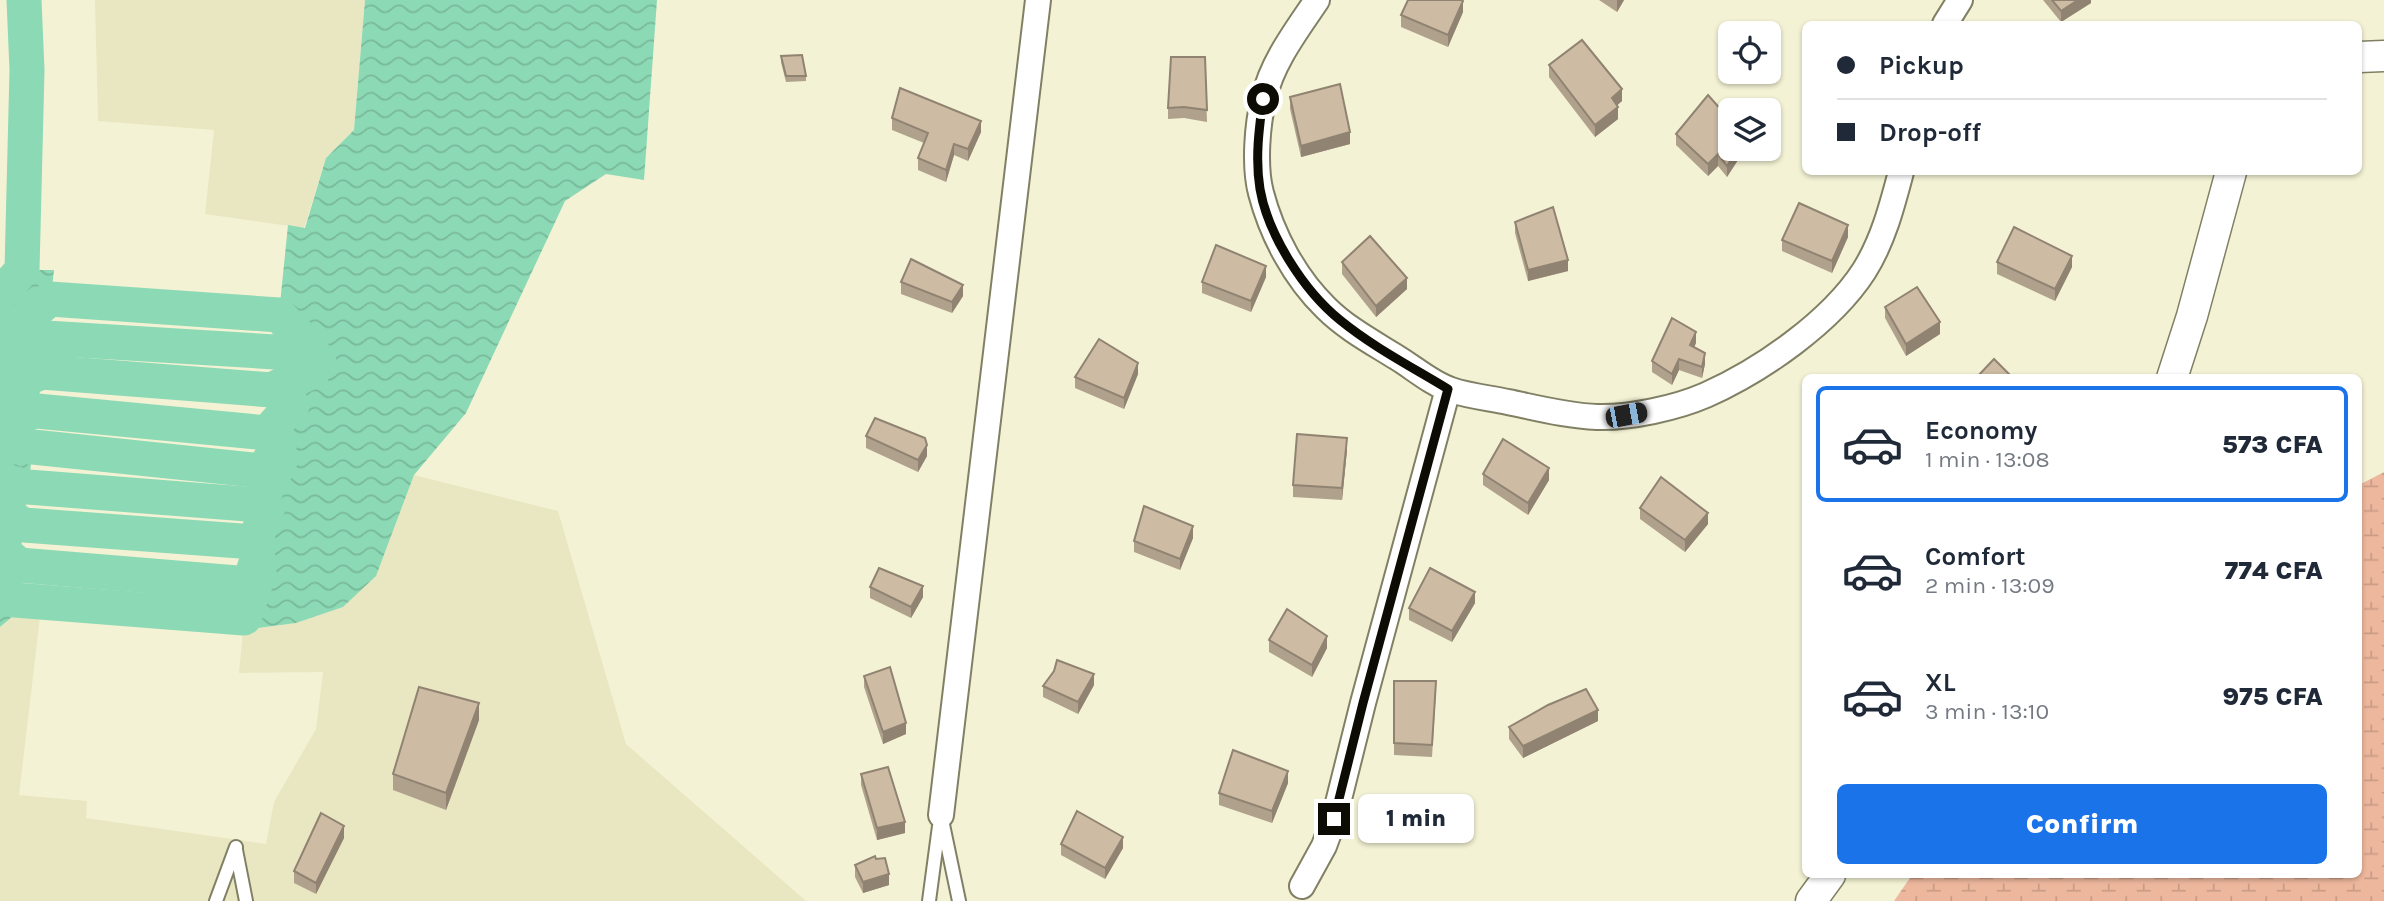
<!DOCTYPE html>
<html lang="en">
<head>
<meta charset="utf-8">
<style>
  :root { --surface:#fff; --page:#f2f2f3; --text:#1f2937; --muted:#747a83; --line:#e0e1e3; --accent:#1a73e8 }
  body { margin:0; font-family:Karla,sans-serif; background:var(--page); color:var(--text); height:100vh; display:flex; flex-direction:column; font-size:26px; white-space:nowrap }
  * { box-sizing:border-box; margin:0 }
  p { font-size:23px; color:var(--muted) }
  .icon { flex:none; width:38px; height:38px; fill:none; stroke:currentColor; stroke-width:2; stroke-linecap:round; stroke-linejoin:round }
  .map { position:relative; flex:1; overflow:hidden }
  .details { position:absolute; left:1802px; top:374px; width:560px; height:504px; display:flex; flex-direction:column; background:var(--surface); border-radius:10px; box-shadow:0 2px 5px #0004 }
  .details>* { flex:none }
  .banner { position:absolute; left:1802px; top:21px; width:560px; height:154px; border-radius:10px; box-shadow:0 2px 5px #0004; display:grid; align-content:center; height:154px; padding:0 35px; background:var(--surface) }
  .tools { position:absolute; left:1718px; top:21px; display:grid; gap:14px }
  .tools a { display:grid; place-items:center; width:63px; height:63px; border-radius:10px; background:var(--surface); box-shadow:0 2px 5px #0004; font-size:35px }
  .end { position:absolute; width:32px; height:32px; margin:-16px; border:9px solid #0d0c04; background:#fff; box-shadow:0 0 0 4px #fff }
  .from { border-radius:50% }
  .bubble { position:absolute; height:49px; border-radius:10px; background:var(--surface); box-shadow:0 2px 5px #0004; font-size:23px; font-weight:800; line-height:49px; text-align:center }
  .car { position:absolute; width:21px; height:42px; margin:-21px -10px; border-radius:9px; box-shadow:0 0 5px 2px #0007; background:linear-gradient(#222 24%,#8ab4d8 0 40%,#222 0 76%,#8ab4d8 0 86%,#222 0) }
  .banner b { display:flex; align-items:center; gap:24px; height:66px; font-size:26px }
  .banner b+b { border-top:2px solid var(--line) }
  .banner i { width:18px; height:18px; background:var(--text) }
  ul { padding:12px 0 0; list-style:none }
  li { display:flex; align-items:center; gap:21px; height:116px; margin:0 14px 10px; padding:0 21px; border:4px solid transparent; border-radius:10px }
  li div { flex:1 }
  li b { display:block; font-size:26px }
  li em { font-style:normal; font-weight:800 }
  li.active { border-color:var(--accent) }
  li>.icon { width:63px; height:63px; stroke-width:1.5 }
  .button { display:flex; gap:14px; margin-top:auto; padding:14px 35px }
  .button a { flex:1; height:80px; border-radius:10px; background:var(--accent); color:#fff; font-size:28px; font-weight:800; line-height:80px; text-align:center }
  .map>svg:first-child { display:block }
  .built { fill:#e9e7c2 }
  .wetland { fill:url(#wetland-marsh) }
  .water { fill:url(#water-waves) }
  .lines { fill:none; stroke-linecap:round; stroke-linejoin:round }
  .river { stroke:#8cd9b5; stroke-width:35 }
  .service-casing { stroke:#818065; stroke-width:16 }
  .minor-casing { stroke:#818065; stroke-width:28 }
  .tertiary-casing { stroke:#818065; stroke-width:33 }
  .service { stroke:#fff; stroke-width:12 }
  .minor { stroke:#fff; stroke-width:24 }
  .tertiary { stroke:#fff; stroke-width:30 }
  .wall { fill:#b0a18c }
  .shaded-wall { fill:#908372 }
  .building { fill:#cdbba3; stroke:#908372; stroke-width:2 }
  .route { stroke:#0d0c04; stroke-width:9 }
</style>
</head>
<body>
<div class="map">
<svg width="2384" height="901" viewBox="0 0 2384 901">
  <defs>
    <pattern id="wetland-marsh" width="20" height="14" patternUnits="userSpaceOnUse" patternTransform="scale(1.75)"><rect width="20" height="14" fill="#edb79d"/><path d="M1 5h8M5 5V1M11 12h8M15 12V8" fill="none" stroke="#ca9c86"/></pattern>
    <pattern id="water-waves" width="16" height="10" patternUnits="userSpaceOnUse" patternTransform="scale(1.75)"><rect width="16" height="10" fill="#8cd9b5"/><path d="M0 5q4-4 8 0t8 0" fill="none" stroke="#78b99a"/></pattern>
  </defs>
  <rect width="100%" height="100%" fill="#f3f2d4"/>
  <g class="built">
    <polygon points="95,0 365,0 354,130 326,158 304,228 205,214 214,130 98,121"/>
    <polygon points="414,475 558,511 626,744 806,901 0,901 0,627 13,616 40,617 19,795 87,801 86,818 266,844 274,802 316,729 323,672 239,673 243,630 296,623 343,607 376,575"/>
  </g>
  <polygon class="wetland" points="2384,472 2384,901 1894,901 1912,875 2359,875 2359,485"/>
  <g class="water">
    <polygon points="365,0 657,0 644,180 606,174 565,201 466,413 414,475 376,576 343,607 296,623 243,630 267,433 288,225 305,228 326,158 354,130"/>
    <polygon points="0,270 54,270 13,616 0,627"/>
  </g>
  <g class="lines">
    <g class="river">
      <polyline points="0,295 22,270 27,70 24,0"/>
      <polyline points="0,340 50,299 279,315 312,350"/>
      <polyline points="0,366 46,338 275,352 319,363"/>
      <polyline points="0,390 42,372 271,390 313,371"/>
      <polyline points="0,419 37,411 267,433 292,405"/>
      <polyline points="0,447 33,447 263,471 280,443"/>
      <polyline points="0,480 28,487 259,505 280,461"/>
      <polyline points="0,512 24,525 254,542 267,511"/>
      <polyline points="0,549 19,565 249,584 258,557"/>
      <polyline points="0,584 15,600 244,618 259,572"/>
    </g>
    <g class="service-casing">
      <g id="service">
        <polyline points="941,815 959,901"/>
        <polyline points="236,850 246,901"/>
        <polyline points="216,901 236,847"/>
        <polyline points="929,901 939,826"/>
      </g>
    </g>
    <g class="minor-casing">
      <g id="minor">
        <path d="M1317 0C1297 30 1272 62 1264 98 1257 124 1254 167 1261 193 1272 235 1295 278 1326 308 1346 328 1372 342 1396 357 1413 367 1432 384 1451 390 1469 396 1489 398 1508 402 1537 408 1567 416 1597 417 1630 418 1676 408 1706 395 1762 370 1831 322 1864 271 1883 241 1892 206 1901 172"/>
        <polyline points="1945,24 1960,0"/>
        <polyline points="941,815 1038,0"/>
        <polyline points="1302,886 1324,846 1334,819 1363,703 1448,389"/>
      </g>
    </g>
    <g class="tertiary-casing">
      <g id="tertiary">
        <polyline points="2359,57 2384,56"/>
        <polyline points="2172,378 2192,316 2231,172"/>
        <polyline points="1811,901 1830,875"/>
      </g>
    </g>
    <use href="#service" class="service"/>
    <use href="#minor" class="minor"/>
    <use href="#tertiary" class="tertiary"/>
  </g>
  <g class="wall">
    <polygon points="1599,0 1624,0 1617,12"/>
    <polygon points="2043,0 2091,0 2091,3 2061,22"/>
    <polygon points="1463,12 1448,47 1401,27 1401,15"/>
    <polygon points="781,56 806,76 806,81 786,82 781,62"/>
    <polygon points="1205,57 1207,122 1184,118 1168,119 1168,108"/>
    <polygon points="1549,65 1622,101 1617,105 1618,119 1595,137 1549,77"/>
    <polygon points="1290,97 1350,144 1301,157 1290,109"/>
    <polygon points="892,118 981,132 968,161 954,155 946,182 918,170 918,158 924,143 892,130"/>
    <polygon points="1676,134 1745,149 1727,177 1718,166 1708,176 1676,145"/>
    <polygon points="1515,222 1568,271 1528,281 1515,233"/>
    <polygon points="1848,237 1832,273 1782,251 1782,240"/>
    <polygon points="1342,262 1407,289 1376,317 1342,274"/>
    <polygon points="1997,262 2072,267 2055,301 1997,274"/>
    <polygon points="1266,277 1251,312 1202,293 1202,282"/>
    <polygon points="901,282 963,296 952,313 901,294"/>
    <polygon points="1885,307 1940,334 1906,356 1885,318"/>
    <polygon points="1696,343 1694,347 1705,364 1702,378 1679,370 1672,385 1652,372 1652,361"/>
    <polygon points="1138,374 1124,409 1075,388 1075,377"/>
    <polygon points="866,436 927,456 918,472 866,448"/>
    <polygon points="1347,450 1342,500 1293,497 1293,485"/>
    <polygon points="1483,474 1549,480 1528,515 1483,485"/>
    <polygon points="1640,508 1708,524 1685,552 1640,519"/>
    <polygon points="1193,538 1180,570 1134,552 1134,541"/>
    <polygon points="870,587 923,597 911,618 870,598"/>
    <polygon points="1475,603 1452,642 1409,620 1409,608"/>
    <polygon points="1269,640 1327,648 1312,677 1269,652"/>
    <polygon points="864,676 906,734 883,744 864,687"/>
    <polygon points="1394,681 1436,692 1432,757 1394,755"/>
    <polygon points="1094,685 1078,714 1043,697 1043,686"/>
    <polygon points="479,720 446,810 393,790 393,774"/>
    <polygon points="1598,721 1523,758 1509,739 1509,727"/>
    <polygon points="861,774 905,833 877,840 861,785"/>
    <polygon points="1288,783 1272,823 1219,805 1219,793"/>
    <polygon points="344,838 316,894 294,883 294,871"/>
    <polygon points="1061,844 1123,848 1105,879 1061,855"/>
    <polygon points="855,865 889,885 863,893 855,877"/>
  </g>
  <g class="shaded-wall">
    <polygon points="1617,0 1624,0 1617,12"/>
    <polygon points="2078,0 2091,0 2091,3 2061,22 2061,11"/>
    <polygon points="1463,1 1463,12 1448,47 1448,35"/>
    <polygon points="1622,89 1622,101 1612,110 1612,98"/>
    <polygon points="1618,107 1618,119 1595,137 1595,125"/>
    <polygon points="981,121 981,132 968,161 968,149"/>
    <polygon points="1350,132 1350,144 1301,157 1301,146"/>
    <polygon points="954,144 954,155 946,182 946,170"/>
    <polygon points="1738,149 1745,149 1727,177 1727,166"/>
    <polygon points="1718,154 1718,166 1708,176 1708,164"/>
    <polygon points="1848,225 1848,237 1832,273 1832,261"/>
    <polygon points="2072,256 2072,267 2055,301 2055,289"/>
    <polygon points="1568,260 1568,271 1528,281 1528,270"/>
    <polygon points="1266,266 1266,277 1251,312 1251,301"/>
    <polygon points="1407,278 1407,289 1376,317 1376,306"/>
    <polygon points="963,285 963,296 952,313 952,302"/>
    <polygon points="1940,322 1940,334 1906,356 1906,344"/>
    <polygon points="1696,332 1696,343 1690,356 1690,345"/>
    <polygon points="1705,353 1705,364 1702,378 1702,367"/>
    <polygon points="1679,359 1679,370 1672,385 1672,374"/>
    <polygon points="1138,363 1138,374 1124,409 1124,398"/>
    <polygon points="1347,438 1347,450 1342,500 1342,488"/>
    <polygon points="927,445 927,456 918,472 918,460"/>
    <polygon points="1549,468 1549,480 1528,515 1528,503"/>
    <polygon points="1708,513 1708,524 1685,552 1685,540"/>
    <polygon points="1193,526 1193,538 1180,570 1180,559"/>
    <polygon points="923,586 923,597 911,618 911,607"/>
    <polygon points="1475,592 1475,603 1452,642 1452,631"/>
    <polygon points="1327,636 1327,648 1312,677 1312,665"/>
    <polygon points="1094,674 1094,685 1078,714 1078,702"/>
    <polygon points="479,703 479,720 446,810 446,793"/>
    <polygon points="1598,710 1598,721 1523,758 1523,746"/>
    <polygon points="906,723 906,734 883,744 883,732"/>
    <polygon points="1288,771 1288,783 1272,823 1272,811"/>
    <polygon points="905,822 905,833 877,840 877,828"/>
    <polygon points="344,826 344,838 316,894 316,883"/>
    <polygon points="1123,837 1123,848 1105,879 1105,868"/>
    <polygon points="889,874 889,885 863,893 863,882"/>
  </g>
  <g class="building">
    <polygon points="1408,0 1462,0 1463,1 1448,35 1401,15"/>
    <polygon points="2052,0 2078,0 2061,11"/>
    <polygon points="1582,40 1622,89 1612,98 1618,107 1595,125 1549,65"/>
    <polygon points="802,55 806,76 786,76 781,56"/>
    <polygon points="1171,57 1205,57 1207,110 1184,107 1168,108"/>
    <polygon points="1340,84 1350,132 1301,146 1290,97"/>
    <polygon points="900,88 981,121 968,149 954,144 946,170 918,158 928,133 892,118"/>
    <polygon points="1708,95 1731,121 1731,149 1738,149 1727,166 1718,154 1708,164 1676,134"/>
    <polygon points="1799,203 1848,225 1832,261 1782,240"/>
    <polygon points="1553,207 1568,260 1528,270 1515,222"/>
    <polygon points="2014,227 2072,256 2055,289 1997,262"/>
    <polygon points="1370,236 1407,278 1376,306 1342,262"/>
    <polygon points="1216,245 1266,266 1251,301 1202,282"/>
    <polygon points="911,259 963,285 952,302 901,282"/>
    <polygon points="1917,287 1940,322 1906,344 1885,307"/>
    <polygon points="1672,318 1696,332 1690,345 1705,353 1702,367 1679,359 1672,374 1652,361"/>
    <polygon points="1099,339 1138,363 1124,398 1075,377"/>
    <polygon points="1994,359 2013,378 1976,378"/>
    <polygon points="875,418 925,438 927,445 918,460 866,436"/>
    <polygon points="1297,434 1347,438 1342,488 1293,485"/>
    <polygon points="1503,439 1549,468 1528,503 1483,474"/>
    <polygon points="1661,477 1708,513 1685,540 1640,508"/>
    <polygon points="1144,506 1193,526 1180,559 1134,541"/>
    <polygon points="879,568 923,586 911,607 870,587"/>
    <polygon points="1430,568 1475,592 1452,631 1409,608"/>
    <polygon points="1287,609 1327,636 1312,665 1269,640"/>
    <polygon points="1057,660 1094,674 1078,702 1043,686 1054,671"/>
    <polygon points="890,667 906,723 883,732 864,676"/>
    <polygon points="1394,681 1436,681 1432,745 1394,743"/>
    <polygon points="419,687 479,703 446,793 393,774"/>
    <polygon points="1586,689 1598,710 1523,746 1509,727 1548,705"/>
    <polygon points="1233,750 1288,771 1272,811 1219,793"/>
    <polygon points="888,767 905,822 877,828 861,774"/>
    <polygon points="1077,811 1123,837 1105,868 1061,844"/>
    <polygon points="321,813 344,826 316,883 294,871"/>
    <polygon points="875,856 876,859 885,858 889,874 863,882 855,865"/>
  </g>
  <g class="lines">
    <path class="route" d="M1263 99C1259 129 1255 159 1260 189 1268 235 1304 291 1340 320 1373 347 1412 367 1448 389L1363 703 1334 819"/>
  </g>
</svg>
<div class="tools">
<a><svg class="icon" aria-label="locate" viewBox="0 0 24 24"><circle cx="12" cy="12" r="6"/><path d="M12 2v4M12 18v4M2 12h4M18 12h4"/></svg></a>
<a><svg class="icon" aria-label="layers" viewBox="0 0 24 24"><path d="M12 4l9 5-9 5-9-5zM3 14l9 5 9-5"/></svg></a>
</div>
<i class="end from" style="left:1263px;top:99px"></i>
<i class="end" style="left:1334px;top:819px"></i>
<div class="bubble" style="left:1358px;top:794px;width:116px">1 min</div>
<i class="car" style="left:1626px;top:415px;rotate:79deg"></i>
<div class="banner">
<b><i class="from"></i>Pickup</b>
<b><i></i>Drop-off</b>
</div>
<section class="details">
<ul>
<li class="active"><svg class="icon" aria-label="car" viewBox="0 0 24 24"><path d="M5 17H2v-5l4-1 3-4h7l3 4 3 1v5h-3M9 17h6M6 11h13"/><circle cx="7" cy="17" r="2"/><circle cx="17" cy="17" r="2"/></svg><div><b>Economy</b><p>1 min · 13:08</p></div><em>573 CFA</em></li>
<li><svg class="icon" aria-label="car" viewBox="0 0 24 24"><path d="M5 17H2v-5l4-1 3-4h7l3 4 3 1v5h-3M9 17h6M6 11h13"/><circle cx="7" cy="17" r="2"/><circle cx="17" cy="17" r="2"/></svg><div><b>Comfort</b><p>2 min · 13:09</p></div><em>774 CFA</em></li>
<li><svg class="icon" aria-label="car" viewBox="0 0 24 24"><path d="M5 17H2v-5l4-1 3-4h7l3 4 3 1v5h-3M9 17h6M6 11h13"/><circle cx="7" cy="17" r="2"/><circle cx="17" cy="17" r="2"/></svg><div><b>XL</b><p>3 min · 13:10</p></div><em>975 CFA</em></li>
</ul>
<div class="button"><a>Confirm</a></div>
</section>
</div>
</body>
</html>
